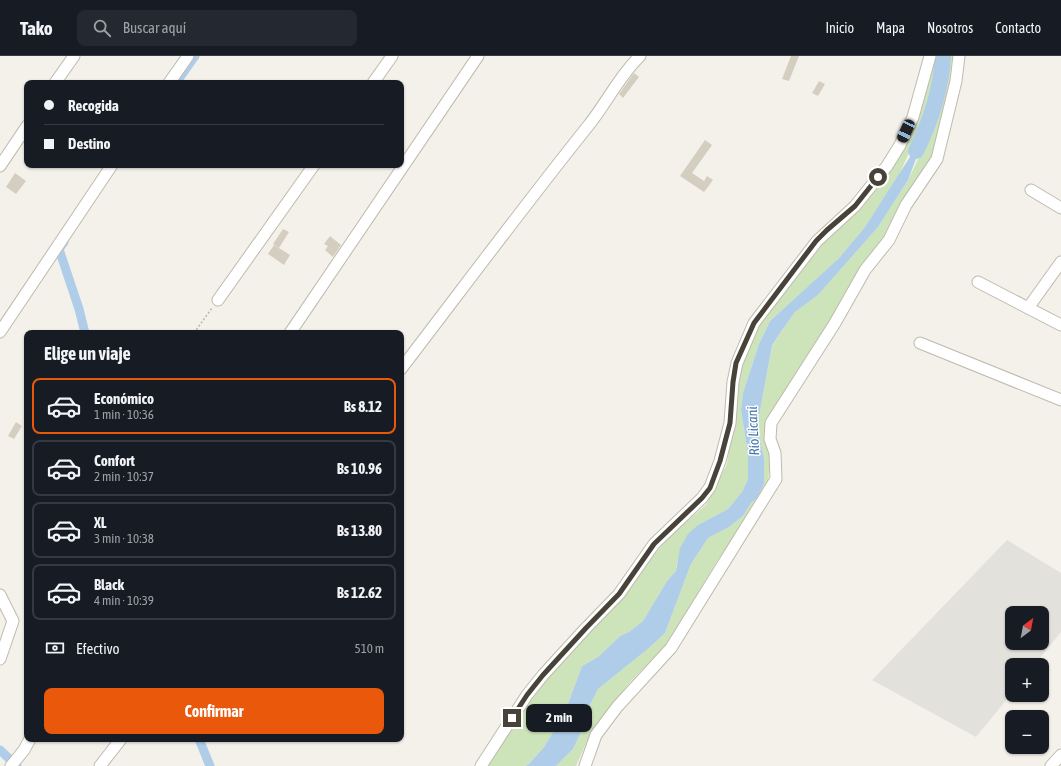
<!DOCTYPE html>
<html lang="es">
<head>
<meta charset="utf-8">
<style>
  :root { --surface:#171b24; --page:#242831; --text:#f1f3f6; --muted:#9ea1a6; --line:#363941; --accent:#ea580c }
  body { margin:0; font-family:"Asap Condensed",sans-serif; background:var(--page); color:var(--text); height:100vh; display:flex; flex-direction:column; font-size:15px; white-space:nowrap }
  * { box-sizing:border-box; margin:0 }
  p { font-size:13px; color:var(--muted) }
  .icon { flex:none; width:22px; height:22px; fill:none; stroke:currentColor; stroke-width:2; stroke-linecap:round; stroke-linejoin:round }
  .map { position:relative; flex:1; overflow:hidden }
  .panel { position:absolute; left:24px; top:274px; width:380px; height:412px; display:flex; flex-direction:column; background:var(--surface); border-radius:8px; box-shadow:0 1px 3px #0004 }
  .panel>* { flex:none }
  .guide { position:absolute; left:24px; top:24px; width:380px; height:88px; border-radius:8px; box-shadow:0 1px 3px #0004; display:grid; align-content:center; height:88px; padding:0 20px; background:var(--surface) }
  .needle { width:26px; rotate:32deg }
  .buttons { position:absolute; left:1005px; top:550px; display:grid; gap:8px }
  .buttons a { display:grid; place-items:center; width:44px; height:44px; border-radius:8px; background:var(--surface); box-shadow:0 1px 3px #0004; font-size:20px }
  .end { position:absolute; width:18px; height:18px; margin:-9px; border:5px solid #474339; background:#fff; box-shadow:0 0 0 2px #fff }
  .from { border-radius:50% }
  .bubble { position:absolute; height:28px; border-radius:8px; background:var(--surface); box-shadow:0 1px 3px #0004; font-size:13px; font-weight:700; line-height:28px; text-align:center }
  .car { position:absolute; width:12px; height:24px; margin:-12px -6px; border-radius:5px; box-shadow:0 0 3px 1px #0007; background:linear-gradient(#222 24%,#8ab4d8 0 40%,#222 0 76%,#8ab4d8 0 86%,#222 0) }
  .guide b { display:flex; align-items:center; gap:14px; height:38px; font-size:15px }
  .guide b+b { border-top:1px solid var(--line) }
  .guide i { width:10px; height:10px; background:var(--text) }
  ul { padding:0; list-style:none }
  li { display:flex; align-items:center; gap:12px; height:56px; margin:0 8px 6px; padding:0 12px; border:2px solid var(--line); border-radius:8px }
  li div { flex:1 }
  li b { display:block; font-size:15px }
  li em { font-style:normal; font-weight:700 }
  li.selected { border-color:var(--accent) }
  li>.icon { width:36px; height:36px; stroke-width:1.5 }
  h2 { padding:0 20px; font-size:18px; line-height:48px }
  .pay { display:flex; align-items:center; gap:10px; height:44px; padding:0 20px; font-size:15px }
  .pay p { margin-inline-start:auto }
  .button { display:flex; gap:8px; margin-top:auto; padding:8px 20px }
  .button a { flex:1; height:46px; border-radius:8px; background:var(--accent); color:#fff; font-size:16px; font-weight:700; line-height:46px; text-align:center }
  header { display:flex; align-items:center; gap:24px; box-sizing:border-box; height:56px; padding:0 20px; background:var(--surface); border-bottom:1px solid var(--line) }
  header strong { font-size:19px }
  nav { display:flex; gap:22px; margin-inline-start:auto; font-size:14px }
  .search { width:280px; height:36px; background:var(--page); display:flex; align-items:center; gap:10px; box-sizing:border-box; padding:0 14px; border-radius:8px; color:var(--muted); font-size:15px }
  .map>svg:first-child { display:block }
  .industrial { fill:#e3e1dc; fill-rule:evenodd }
  .green { fill:#cde3b9 }
  .water { fill:#afcde9 }
  .lines { fill:none; stroke-linecap:round; stroke-linejoin:round }
  .canal { stroke:#afcde9; stroke-width:9 }
  .river { stroke:#afcde9; stroke-width:16 }
  .building { fill:#d4cec1 }
  .minor-casing { stroke:#bebaae; stroke-width:13 }
  .path { stroke:#beb6a1; stroke-width:1.5; stroke-dasharray:2 2; stroke-linecap:butt }
  .minor { stroke:#fff; stroke-width:11 }
  .route { stroke:#474339; stroke-width:5 }
  .labels { text-anchor:middle; stroke-width:3; stroke-linejoin:round; paint-order:stroke }
  .water-label { font-size:14px; font-style:italic; fill:#3e74a7; stroke:#fff }
</style>
</head>
<body>
<header>
<strong>Tako</strong>
<div class="search"><svg class="icon" aria-label="search" viewBox="0 0 24 24"><circle cx="10" cy="10" r="6"/><path d="M15 15l6 6"/></svg>Buscar aquí</div>
<nav><a>Inicio</a><a>Mapa</a><a>Nosotros</a><a>Contacto</a></nav>
</header>
<div class="map">
<svg width="1061" height="710" viewBox="0 0 1061 710">
  <rect width="100%" height="100%" fill="#f4f1eb"/>
  <path class="industrial" d="M1007 484 1061 517V576L1034 609H1012V637L976 681 872 624ZM1012 557H1042V587H1012Z"/>
  <g class="green">
    <polygon points="933,0 937,0 933,37 925,61 899,119 865,171 839,202 770,265 759,288 743,337 741,354 748,398 748,423 742,436 728,453 698,469 677,506 676,515 667,525 643,565 629,576 620,580 598,601 582,610 565,656 544,691 529,708 525,710 483,710 528,646 672,478 706,449 727,408 740,315 754,276 826,184 900,94 921,56"/>
    <polygon points="948,0 953,0 947,42 934,97 903,156 851,233 776,350 768,426 741,471 717,505 679,568 670,585 631,625 592,674 576,710 556,710 573,693 583,672 587,655 598,633 649,592 665,577 691,508 708,482 729,471 743,460 751,447 757,442 764,428 764,402 757,371 772,291 780,277 795,256 818,239 878,171 908,124 929,81 941,41"/>
  </g>
  <polygon class="water" points="926,76 908,124 878,171 818,239 795,256 780,277 772,290 757,371 764,402 764,428 757,442 751,447 743,460 729,471 708,482 691,508 665,577 649,592 598,633 587,655 583,672 573,693 556,710 525,710 529,708 544,691 565,656 582,610 598,601 620,580 629,576 643,565 667,525 676,515 680,492 688,478 698,469 728,453 742,436 748,423 748,398 741,354 743,337 759,288 770,265 839,202 865,171"/>
  <g class="lines">
    <g class="canal">
      <polyline points="176,27 195,0"/>
      <polyline points="64,186 59,193 79,253 85,277"/>
      <polyline points="199,683 210,710"/>
      <polyline points="0,694 17,710"/>
    </g>
    <path class="river" d="M916 95C931 65 941 34 943 0"/>
  </g>
  <g class="building">
    <polygon points="791,0 799,0 789,25 782,23"/>
    <polygon points="634,17 639,21 623,42 619,38"/>
    <polygon points="819,25 825,28 818,40 812,37"/>
    <polygon points="705,84 712,89 692,117 704,125 707,120 713,124 704,136 680,120"/>
    <polygon points="15,117 26,125 16,138 6,131"/>
    <polygon points="283,173 289,176 279,192 273,188"/>
    <polygon points="330,180 341,189 333,201 325,194 328,190 324,188"/>
    <polygon points="274,189 290,199 284,209 268,198"/>
    <polygon points="16,366 22,370 14,383 8,380"/>
  </g>
  <g class="lines">
    <g class="minor-casing">
      <g id="minor">
        <polyline points="55,27 74,0"/>
        <polyline points="169,27 188,0"/>
        <polyline points="373,27 392,0"/>
        <polyline points="0,110 27,70"/>
        <polyline points="1031,134 1061,152"/>
        <polyline points="978,226 1061,269"/>
        <polyline points="218,244 314,109"/>
        <polyline points="1028,252 1061,206"/>
        <polyline points="0,276 112,109"/>
        <polyline points="290,277 478,0"/>
        <polyline points="920,287 1061,344"/>
        <path d="M401 313C463 232 524 150 588 70 606 48 619 20 640 0"/>
        <polyline points="0,539 13,565 0,603"/>
        <polyline points="11,710 24,694 30,683"/>
        <polyline points="100,710 121,683"/>
        <polyline points="481,710 527,639 543,619 586,572 619,538 654,488 702,442 710,431 720,405 730,367 733,326 737,307 754,267 817,185 855,150 887,110 900,89 913,61 930,0"/>
        <polyline points="585,710 596,679 617,651 671,592 776,423 775,397 770,383 771,367 835,267 865,214 889,184 906,149 937,103 956,25 959,0"/>
        <polyline points="1051,710 1061,699"/>
      </g>
    </g>
    <polyline class="path" points="194,277 212,252"/>
    <use href="#minor" class="minor"/>
  </g>
  <g class="lines">
    <polyline class="route" points="512,662 527,639 543,619 586,572 619,538 654,488 702,442 710,432 720,405 730,367 733,326 736,307 754,267 816,185 827,174 855,150 878,121"/>
  </g>
  <g class="labels">
    <g class="water-label">
      <text transform="translate(753 375) rotate(-93)" y="5">Río Licani</text>
    </g>
  </g>
</svg>
<div class="buttons">
<a><svg class="needle" viewBox="-14 -14 28 28"><path d="M0-13l5 13h-10z" fill="#e53935"/><path d="M0 13l5-13h-10z" fill="#9ea1a6"/></svg></a>
<a>+</a>
<a>−</a>
</div>
<i class="end from" style="left:878px;top:121px"></i>
<i class="end" style="left:512px;top:662px"></i>
<div class="bubble" style="left:526px;top:648px;width:66px">2 min</div>
<i class="car" style="left:906px;top:75px;rotate:205deg"></i>
<div class="guide">
<b><i class="from"></i>Recogida</b>
<b><i></i>Destino</b>
</div>
<section class="panel">
<h2>Elige un viaje</h2>
<ul>
<li class="selected"><svg class="icon" aria-label="car" viewBox="0 0 24 24"><path d="M5 17H2v-5l4-1 3-4h7l3 4 3 1v5h-3M9 17h6M6 11h13"/><circle cx="7" cy="17" r="2"/><circle cx="17" cy="17" r="2"/></svg><div><b>Económico</b><p>1 min · 10:36</p></div><em>Bs 8.12</em></li>
<li><svg class="icon" aria-label="car" viewBox="0 0 24 24"><path d="M5 17H2v-5l4-1 3-4h7l3 4 3 1v5h-3M9 17h6M6 11h13"/><circle cx="7" cy="17" r="2"/><circle cx="17" cy="17" r="2"/></svg><div><b>Confort</b><p>2 min · 10:37</p></div><em>Bs 10.96</em></li>
<li><svg class="icon" aria-label="car" viewBox="0 0 24 24"><path d="M5 17H2v-5l4-1 3-4h7l3 4 3 1v5h-3M9 17h6M6 11h13"/><circle cx="7" cy="17" r="2"/><circle cx="17" cy="17" r="2"/></svg><div><b>XL</b><p>3 min · 10:38</p></div><em>Bs 13.80</em></li>
<li><svg class="icon" aria-label="car" viewBox="0 0 24 24"><path d="M5 17H2v-5l4-1 3-4h7l3 4 3 1v5h-3M9 17h6M6 11h13"/><circle cx="7" cy="17" r="2"/><circle cx="17" cy="17" r="2"/></svg><div><b>Black</b><p>4 min · 10:39</p></div><em>Bs 12.62</em></li>
</ul>
<div class="pay"><svg class="icon" aria-label="cash" viewBox="0 0 24 24"><path d="M3 7h18v10H3z"/><circle cx="12" cy="12" r="2"/></svg>Efectivo<p>510 m</p></div>
<div class="button"><a>Confirmar</a></div>
</section>
</div>
</body>
</html>
